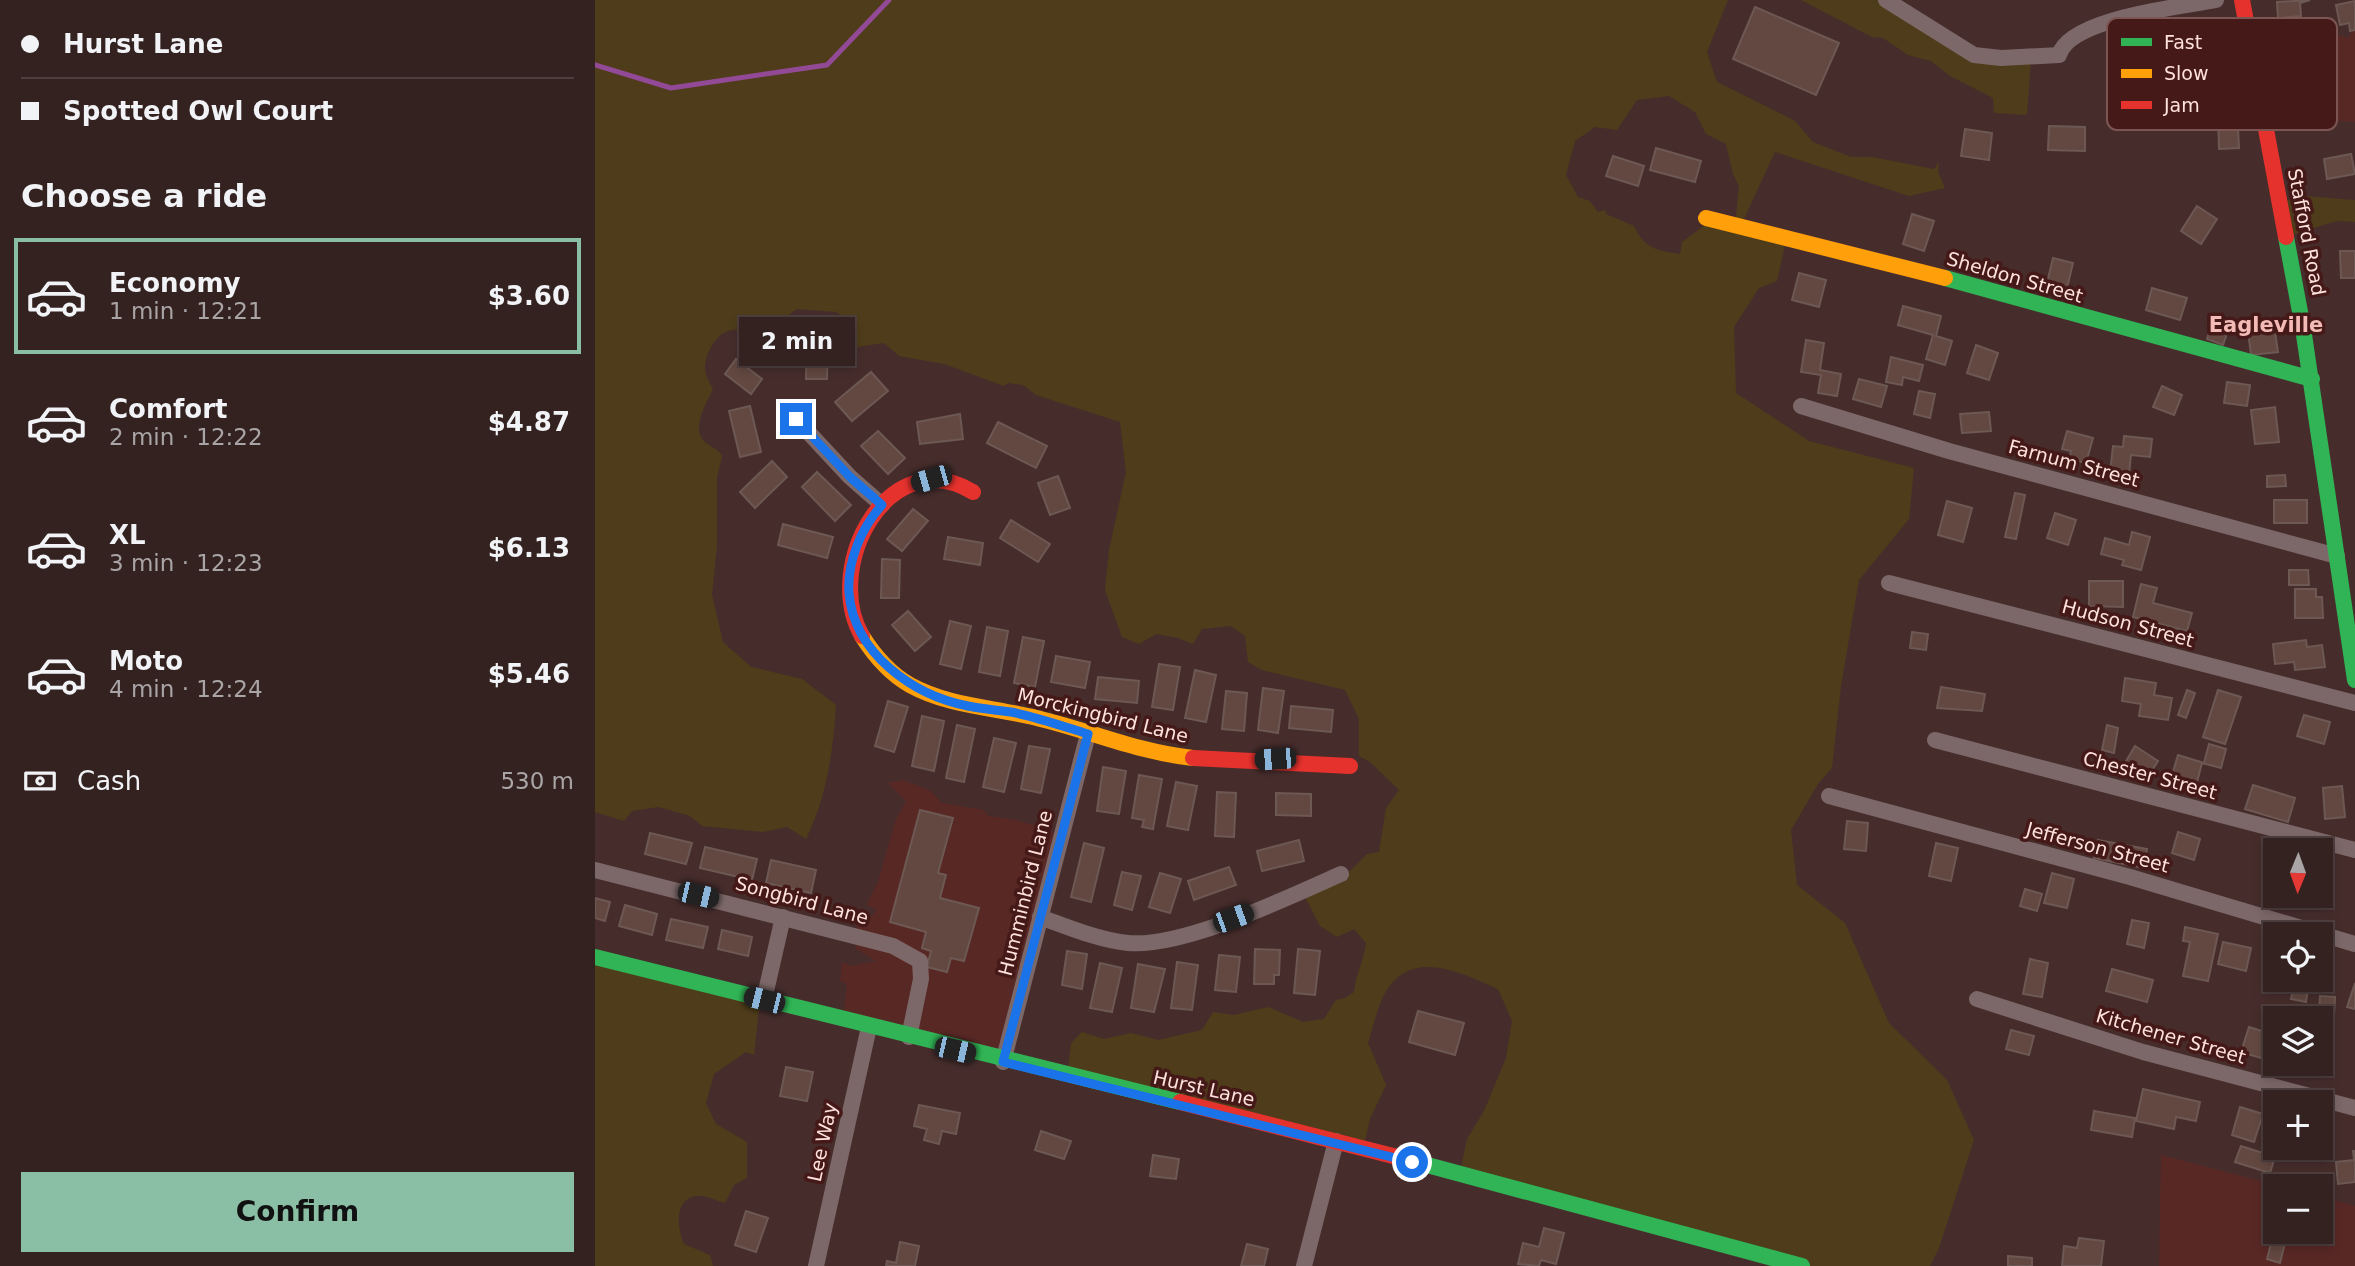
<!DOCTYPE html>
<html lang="en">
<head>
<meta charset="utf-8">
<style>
  :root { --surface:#342221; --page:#3c2a2a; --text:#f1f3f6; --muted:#a9a4a5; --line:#4e3f3f; --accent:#8abfa5 }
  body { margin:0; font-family:"DejaVu Sans",sans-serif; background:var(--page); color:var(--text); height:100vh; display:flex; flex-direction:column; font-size:26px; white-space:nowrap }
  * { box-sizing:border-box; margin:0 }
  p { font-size:23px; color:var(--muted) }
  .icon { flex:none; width:38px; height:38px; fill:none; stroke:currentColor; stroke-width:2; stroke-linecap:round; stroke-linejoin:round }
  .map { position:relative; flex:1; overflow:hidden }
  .side { display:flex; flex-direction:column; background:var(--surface); width:595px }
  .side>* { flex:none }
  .hud { display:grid; align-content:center; height:154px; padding:0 21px; background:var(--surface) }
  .needle { width:46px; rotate:181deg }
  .fabs { position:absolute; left:1668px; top:838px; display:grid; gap:14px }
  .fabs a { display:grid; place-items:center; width:70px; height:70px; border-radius:0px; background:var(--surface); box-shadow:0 4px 10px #0003,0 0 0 2px var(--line); font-size:35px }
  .end { position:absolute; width:32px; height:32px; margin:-16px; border:9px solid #1a73e8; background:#fff; box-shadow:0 0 0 4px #fff }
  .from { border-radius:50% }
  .bubble { position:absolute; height:49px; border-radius:0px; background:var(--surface); box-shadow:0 4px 10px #0003,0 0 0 2px var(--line); font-size:23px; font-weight:600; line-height:49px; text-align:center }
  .car { position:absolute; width:21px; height:42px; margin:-21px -10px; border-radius:9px; box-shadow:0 0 5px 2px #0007; background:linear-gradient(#222 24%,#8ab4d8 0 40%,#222 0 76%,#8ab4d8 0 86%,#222 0) }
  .hud b { display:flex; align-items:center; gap:24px; height:66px; font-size:26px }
  .hud b+b { border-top:2px solid var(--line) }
  .hud i { width:18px; height:18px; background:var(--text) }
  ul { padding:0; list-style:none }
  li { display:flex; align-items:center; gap:21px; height:116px; margin:0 14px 10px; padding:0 7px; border:4px solid transparent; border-radius:0px }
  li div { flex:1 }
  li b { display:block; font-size:26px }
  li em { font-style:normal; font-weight:600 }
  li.current { border-color:var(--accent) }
  li>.icon { width:63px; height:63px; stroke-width:1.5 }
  h2 { padding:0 21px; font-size:32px; line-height:84px }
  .pay { display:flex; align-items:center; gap:18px; height:77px; padding:0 21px; font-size:26px }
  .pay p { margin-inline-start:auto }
  .primary-button { display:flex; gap:14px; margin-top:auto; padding:14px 21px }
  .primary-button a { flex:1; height:80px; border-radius:0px; background:var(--accent); color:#111; font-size:28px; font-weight:600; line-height:80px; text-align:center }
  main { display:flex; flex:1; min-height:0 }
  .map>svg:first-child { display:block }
  .built { fill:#582825 }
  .green { fill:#4e3c1a; fill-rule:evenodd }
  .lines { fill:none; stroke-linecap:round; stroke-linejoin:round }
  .stream { stroke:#934a96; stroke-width:5 }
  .building { fill:#624840; stroke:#6d5854; stroke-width:2 }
  .street { stroke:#7c6868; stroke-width:16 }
  .fast { stroke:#30b455; stroke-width:16 }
  .slow { stroke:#ff9f0a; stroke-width:16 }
  .jam { stroke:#e5322d; stroke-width:16 }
  .route { stroke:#1a73e8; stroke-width:9 }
  .labels { text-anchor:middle; stroke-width:7; stroke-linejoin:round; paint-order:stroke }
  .street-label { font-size:19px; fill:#ffe1de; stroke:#441917 }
  .neighbourhood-label { font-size:21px; font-weight:bold; fill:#f4bab5; stroke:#441917 }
  .key { fill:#441917; stroke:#7c5553; stroke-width:2 }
  .key-label { font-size:19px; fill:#ffe1de }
</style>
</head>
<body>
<main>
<section class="side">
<div class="hud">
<b><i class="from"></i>Hurst Lane</b>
<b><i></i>Spotted Owl Court</b>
</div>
<h2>Choose a ride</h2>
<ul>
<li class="current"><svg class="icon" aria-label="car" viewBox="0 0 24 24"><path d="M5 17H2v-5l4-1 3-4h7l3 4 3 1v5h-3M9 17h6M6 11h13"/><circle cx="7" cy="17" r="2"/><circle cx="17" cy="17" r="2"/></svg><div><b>Economy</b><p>1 min · 12:21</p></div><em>$3.60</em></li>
<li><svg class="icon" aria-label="car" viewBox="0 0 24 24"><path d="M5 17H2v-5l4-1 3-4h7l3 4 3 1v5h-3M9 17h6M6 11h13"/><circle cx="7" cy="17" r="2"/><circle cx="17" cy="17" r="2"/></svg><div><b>Comfort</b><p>2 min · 12:22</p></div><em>$4.87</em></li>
<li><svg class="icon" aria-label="car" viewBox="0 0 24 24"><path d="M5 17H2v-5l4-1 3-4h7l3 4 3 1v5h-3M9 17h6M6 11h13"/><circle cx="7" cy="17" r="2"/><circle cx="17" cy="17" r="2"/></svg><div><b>XL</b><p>3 min · 12:23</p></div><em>$6.13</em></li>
<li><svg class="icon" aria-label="car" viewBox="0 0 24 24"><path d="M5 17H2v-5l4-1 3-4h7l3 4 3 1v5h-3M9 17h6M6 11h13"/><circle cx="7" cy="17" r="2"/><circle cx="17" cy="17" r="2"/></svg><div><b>Moto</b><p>4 min · 12:24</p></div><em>$5.46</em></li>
</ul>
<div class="pay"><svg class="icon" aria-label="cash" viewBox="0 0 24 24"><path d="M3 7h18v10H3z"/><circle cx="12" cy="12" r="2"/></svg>Cash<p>530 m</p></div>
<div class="primary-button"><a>Confirm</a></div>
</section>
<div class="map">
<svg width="1760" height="1266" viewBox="0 0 1760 1266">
  <rect width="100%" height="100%" fill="#462d2c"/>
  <g class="built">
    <polygon points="1694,19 1753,38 1760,26 1760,122 1704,119 1678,126 1651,24"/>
    <polygon points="308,780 336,791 347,803 389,810 393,816 421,820 466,834 410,1063 248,1019 252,984 245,981 247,962 257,966 281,961 261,949 262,920 276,917 282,910 272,905 273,901 283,882 300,822 311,801 293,783"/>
    <polygon points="1566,1155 1685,1186 1680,1186 1680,1232 1726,1232 1726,1197 1760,1206 1760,1266 1564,1266"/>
  </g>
  <g class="green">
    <path d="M0 0H1133L1112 52 1122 82 1200 121 1218 142 1256 157H1277L1339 169 1344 162 1343 172 1350 188 1314 196 1180 152 1148 221 1191 240 1182 281 1164 288 1139 327 1141 393 1214 441 1319 468 1314 519 1264 580 1246 686 1237 768 1223 784 1196 830 1202 885 1250 923 1294 1023 1352 1080 1379 1140 1344 1248 1335 1266H1195L864 1177 872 1139 889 1111 911 1058 917 1021 903 989C866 973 814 945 788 997 781 1011 778 1028 773 1043L791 1085 775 1119 770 1141 472 1078 476 1043 487 1032 509 1039 536 1033 563 1040 607 1030 618 1012 639 1015 673 1007 708 1022 729 1019 741 1000 750 998 759 992C761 973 769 961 771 943L759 929 742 937 725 926 709 895 752 874 772 854 784 852 791 808 804 790 775 762 764 756V719L750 690 667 670 653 662 650 636 636 626 607 629 598 644 583 638 561 634 544 644 527 637 510 590 514 550 531 472 525 422 441 395 428 385 413 383 409 386 349 364 304 356 289 343 262 347 260 334 253 319 241 312 202 309 182 323 179 340 182 351C170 344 151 328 137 330 121 332 110 354 110 368 110 375 115 383 118 389 112 402 95 429 110 442 116 448 123 448 127 456L122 477V545L117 595 128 642 156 667 207 679 241 705C238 752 232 796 211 839L192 827 168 832 107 826 95 816 64 807 37 811 29 821 0 812ZM1074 96 1100 112 1111 134 1131 144 1138 174 1144 186 1140 226 1114 222 1087 242 1085 254C1062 251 1049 248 1039 226L1011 214 1010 210 1003 212 995 201 983 197 971 175 980 141 1000 127 1022 130 1042 100Z"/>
    <polygon points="1206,0 1283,0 1349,45 1436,59 1432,115 1399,113 1398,98 1355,76 1336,61 1313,55 1288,38 1277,37"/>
    <polygon points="1710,196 1760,200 1760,222 1742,221 1693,236 1690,201"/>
    <path d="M0 961 165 1001 159 1055 151 1052 119 1074 111 1103 121 1124 152 1142V1178L139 1185 130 1203C123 1201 115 1197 108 1196 79 1193 81 1227 89 1244L115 1255 118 1266H0Z"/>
  </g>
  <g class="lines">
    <polyline class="stream" points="0,65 76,88 232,65 294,0"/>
  </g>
  <g class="building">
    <polygon points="1715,0 1705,3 1706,16 1683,18 1682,2"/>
    <polygon points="1760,1 1760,30 1755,31 1754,23 1745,25 1741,5"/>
    <polygon points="1160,7 1244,43 1221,95 1138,59"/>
    <polygon points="1642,109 1644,148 1624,149 1623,110"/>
    <polygon points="1454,126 1490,127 1490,151 1453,150"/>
    <polygon points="1370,129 1397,133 1394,160 1366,156"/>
    <polygon points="1061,148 1106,161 1100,182 1055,170"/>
    <polygon points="1756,154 1760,174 1732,179 1729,159"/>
    <polygon points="1018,156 1049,166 1043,186 1011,176"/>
    <polygon points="1602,206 1622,219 1606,244 1586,231"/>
    <polygon points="1317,214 1339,221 1329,251 1308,244"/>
    <polygon points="1745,251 1760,251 1760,278 1746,278"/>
    <polygon points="1458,258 1478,263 1472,288 1452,283"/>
    <polygon points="1204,273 1231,280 1224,307 1197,300"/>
    <polygon points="1557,288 1592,298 1585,320 1551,310"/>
    <polygon points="1308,306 1346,316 1341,336 1357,341 1350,365 1331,359 1338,335 1303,325"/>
    <polygon points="1620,316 1636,322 1628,345 1612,339"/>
    <polygon points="1671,320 1672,333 1680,332 1683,352 1656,355 1652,323"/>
    <polygon points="212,334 233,334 232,379 211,379"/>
    <polygon points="1211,340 1229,343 1225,370 1246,374 1242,396 1223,393 1226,375 1206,372"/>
    <polygon points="1381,345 1403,353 1394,380 1372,373"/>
    <polygon points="1296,357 1328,365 1324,381 1308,377 1307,385 1291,382"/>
    <polygon points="141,359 167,379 156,394 130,374"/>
    <polygon points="276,372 293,391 257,421 240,402"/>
    <polygon points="1264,379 1292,386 1286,407 1258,399"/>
    <polygon points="1632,382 1655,385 1652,406 1629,403"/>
    <polygon points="1567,386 1587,395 1579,415 1558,407"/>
    <polygon points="1324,391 1340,394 1335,418 1319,414"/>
    <polygon points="155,406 166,452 145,457 134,411"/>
    <polygon points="1680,407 1684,442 1660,444 1656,410"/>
    <polygon points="1394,412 1396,431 1367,433 1365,414"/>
    <polygon points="365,414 368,439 325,444 322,422"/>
    <polygon points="403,422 452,446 441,468 392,443"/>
    <polygon points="283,431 310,458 293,474 266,446"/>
    <polygon points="1472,431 1498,438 1491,463 1474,459 1476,451 1467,449"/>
    <polygon points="1529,436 1557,439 1555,457 1536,455 1534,475 1515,473 1518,446 1528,447"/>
    <polygon points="177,461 192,477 160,508 145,492"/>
    <polygon points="222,472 256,505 240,521 207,487"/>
    <polygon points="1690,475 1691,486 1672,487 1672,476"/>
    <polygon points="463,476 475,508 455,515 443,483"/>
    <polygon points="1420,493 1430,495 1421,539 1410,537"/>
    <rect x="1679" y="500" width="33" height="23"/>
    <polygon points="1352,501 1377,508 1368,542 1343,535"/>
    <polygon points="318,509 333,521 307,551 292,539"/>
    <polygon points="1460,513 1481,520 1473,545 1452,538"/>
    <polygon points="416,520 455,544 443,562 405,538"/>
    <polygon points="188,524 238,537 232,558 183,545"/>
    <polygon points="1537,532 1555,537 1546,570 1527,565 1529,560 1506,554 1510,538 1534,545"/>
    <polygon points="353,537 388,543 385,565 349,559"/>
    <polygon points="287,559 305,560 304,598 286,598"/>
    <polygon points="1694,570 1713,570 1714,585 1694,585"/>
    <polygon points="1494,581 1528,581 1528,607 1494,606"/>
    <polygon points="1546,584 1562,588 1558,603 1597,613 1592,631 1538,617"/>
    <polygon points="1700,589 1721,589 1721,597 1727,597 1728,618 1700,618"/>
    <polygon points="313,611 336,637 320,651 297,625"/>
    <polygon points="355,621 376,626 366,669 345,664"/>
    <polygon points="392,627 413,631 405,676 384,672"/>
    <polygon points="1317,632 1333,634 1331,650 1315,648"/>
    <polygon points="428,637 449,641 440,687 419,683"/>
    <polygon points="1711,640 1712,647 1727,645 1730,667 1700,670 1699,662 1680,664 1678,644"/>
    <polygon points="461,656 495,662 490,688 456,682"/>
    <polygon points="564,664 585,667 578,710 557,707"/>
    <polygon points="600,670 621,675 611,722 590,718"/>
    <polygon points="503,677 544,681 542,703 500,699"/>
    <polygon points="1530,678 1561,683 1559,695 1577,698 1573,720 1544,716 1546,704 1527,701"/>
    <polygon points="1346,687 1390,694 1387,711 1342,708"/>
    <polygon points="668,688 689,691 683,733 663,730"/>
    <polygon points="1592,690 1600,693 1591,718 1583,715"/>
    <polygon points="1623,690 1646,697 1630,744 1608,737"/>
    <polygon points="631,691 652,693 649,731 627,729"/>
    <polygon points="293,701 313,707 299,752 280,746"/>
    <polygon points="696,706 738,710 736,732 694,728"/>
    <polygon points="1709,715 1735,722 1729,744 1702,736"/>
    <polygon points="327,716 349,721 339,771 317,766"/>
    <polygon points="362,725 380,729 369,782 351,778"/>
    <polygon points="1512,725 1523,728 1519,753 1507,750"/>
    <polygon points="399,738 421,743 409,792 388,787"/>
    <polygon points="1614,744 1631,749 1626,768 1607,763 1602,782 1577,775 1583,755 1609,763"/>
    <polygon points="434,746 455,749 446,793 426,789"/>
    <polygon points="1540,746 1563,761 1551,780 1530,763"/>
    <polygon points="508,767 531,771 524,814 502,811"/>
    <polygon points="544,775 567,779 558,829 547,827 549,820 537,818"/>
    <polygon points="581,782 602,786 593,830 572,826"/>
    <polygon points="1658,785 1700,798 1693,822 1650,809"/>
    <polygon points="1747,786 1750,817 1730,819 1728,788"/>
    <polygon points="622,792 641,793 639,837 620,836"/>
    <polygon points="681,793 716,794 716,816 681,815"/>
    <polygon points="325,810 358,818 343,873 351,875 345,898 384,908 369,961 356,958 352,972 332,967 336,951 327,948 331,932 295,922"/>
    <polygon points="1252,821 1273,823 1271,851 1249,849"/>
    <polygon points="1583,832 1605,839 1599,860 1577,853"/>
    <polygon points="55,833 97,843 91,864 50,854"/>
    <polygon points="704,840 709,861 667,871 662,851"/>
    <polygon points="1503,840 1552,849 1548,868 1499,858"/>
    <polygon points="489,843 509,848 496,902 476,897"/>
    <polygon points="1341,843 1363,848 1356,881 1334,876"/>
    <polygon points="110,847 162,859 157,880 105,868"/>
    <polygon points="176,860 221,870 216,893 171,883"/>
    <polygon points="634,867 641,885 599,900 593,881"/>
    <polygon points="527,872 546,876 537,910 519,905"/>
    <polygon points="565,873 586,879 575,913 554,907"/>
    <polygon points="1457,873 1479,879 1472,908 1449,903"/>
    <polygon points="1430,889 1447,894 1442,911 1425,906"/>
    <polygon points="0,898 15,902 10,921 0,918"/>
    <polygon points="30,905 62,914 57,935 24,926"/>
    <polygon points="76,919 113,927 108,948 71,940"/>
    <polygon points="1537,920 1554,923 1549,948 1532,944"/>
    <polygon points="1590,927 1623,934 1613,981 1588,976 1595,942 1588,941"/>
    <polygon points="127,930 157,937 153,956 123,949"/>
    <polygon points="1628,942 1656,948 1651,971 1623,964"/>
    <polygon points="660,949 685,950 684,975 679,975 679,984 659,984"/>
    <polygon points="703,949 725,951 720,995 699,993"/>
    <polygon points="472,951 492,954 487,989 467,985"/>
    <polygon points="1726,951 1731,952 1726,977"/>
    <polygon points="624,955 645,957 641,992 620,990"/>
    <polygon points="1435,959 1453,963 1447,997 1428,994"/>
    <polygon points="582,962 603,965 597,1010 576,1008"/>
    <polygon points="505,963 527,968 517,1012 495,1008"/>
    <polygon points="543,964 570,969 559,1012 536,1008"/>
    <polygon points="1517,969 1558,980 1552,1002 1511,991"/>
    <polygon points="1700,980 1725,980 1722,991 1713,989 1711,1002 1696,999"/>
    <polygon points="1760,983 1760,1009 1752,1007"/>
    <polygon points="1725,996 1740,997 1739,1015 1724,1014"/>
    <polygon points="823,1011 869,1023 860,1055 814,1042"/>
    <polygon points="1654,1027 1673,1033 1666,1058 1646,1052"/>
    <polygon points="1416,1030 1439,1036 1434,1055 1411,1049"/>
    <polygon points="1726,1047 1732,1048 1725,1077 1704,1072 1705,1064 1726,1064"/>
    <polygon points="191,1067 218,1072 212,1101 185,1096"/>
    <polygon points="1548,1089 1605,1102 1601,1121 1581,1117 1579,1129 1541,1121"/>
    <polygon points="324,1105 365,1113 361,1134 347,1131 344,1144 329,1140 332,1129 319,1126"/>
    <polygon points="1645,1107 1668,1114 1659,1142 1637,1135"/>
    <polygon points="1499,1111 1540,1118 1537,1137 1496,1130"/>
    <polygon points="1726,1119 1733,1119 1732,1159 1707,1159 1707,1148 1726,1148"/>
    <polygon points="446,1131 476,1141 469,1159 440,1150"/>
    <polygon points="1646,1146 1680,1157 1675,1173 1640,1162"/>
    <polygon points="1758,1151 1760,1151 1760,1182 1743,1184 1741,1162 1759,1160"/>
    <polygon points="558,1155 584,1159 581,1179 555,1176"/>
    <polygon points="151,1211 173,1218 161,1252 140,1245"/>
    <polygon points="949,1228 969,1233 961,1264 946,1260 944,1266 923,1264 928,1243 944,1247"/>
    <polygon points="1679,1232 1692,1235 1685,1263 1672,1259"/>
    <polygon points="1484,1238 1509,1241 1506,1266 1467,1266 1469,1246 1482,1248"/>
    <polygon points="305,1242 324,1246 320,1266 291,1266 292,1261 301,1263"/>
    <polygon points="652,1244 673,1249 669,1266 646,1266"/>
    <polygon points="1413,1256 1437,1258 1437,1266 1413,1266"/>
  </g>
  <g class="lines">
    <g class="street">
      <path d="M1291 0 1379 55 1406 58 1464 55C1475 18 1586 7 1621 0"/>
      <polyline points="1206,406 1354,451 1742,556"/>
      <polyline points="201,419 255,477 287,505"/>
      <polyline points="1294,583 1760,703"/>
      <polyline points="1340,740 1760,850"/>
      <polyline points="1234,796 1535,877 1760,944"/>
      <polyline points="0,870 298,946 325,961 326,979 314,1037"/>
      <path d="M445 917C473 927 503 940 533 943 588 948 694 897 746 874"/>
      <polyline points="1382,999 1548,1052 1760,1108"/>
      <polyline points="169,1000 188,917"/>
      <polyline points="408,1062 493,734"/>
      <polyline points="221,1266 274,1027"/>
      <polyline points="709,1266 741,1141"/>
    </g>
    <g class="fast">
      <polyline points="1691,237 1708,328 1760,680"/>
      <polyline points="1350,278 1717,379"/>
      <polyline points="0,957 585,1102"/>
      <polyline points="810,1159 1207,1266"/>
    </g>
    <g class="slow">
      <polyline points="1111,218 1350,278"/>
      <path d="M267 636C279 655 294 673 315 685 351 705 393 707 433 716 489 728 540 752 598 758"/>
    </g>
    <g class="jam">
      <polyline points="1647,0 1691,237"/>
      <path d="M267 636C227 566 294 441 378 492"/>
      <polyline points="598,758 755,766"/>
      <polyline points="585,1102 810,1159"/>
    </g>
  </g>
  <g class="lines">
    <path class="route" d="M201 419 255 477 287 505C266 528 252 562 254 593 259 653 317 695 373 706 387 709 402 710 416 712 442 717 467 726 493 734L408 1062 817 1162"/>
  </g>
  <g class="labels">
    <g class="street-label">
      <text transform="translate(1712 232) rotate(79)" y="7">Stafford Road</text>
      <text transform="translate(1420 277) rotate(16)" y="7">Sheldon Street</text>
      <text transform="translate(1479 463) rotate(15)" y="7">Farnum Street</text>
      <text transform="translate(1533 623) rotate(15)" y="7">Hudson Street</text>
      <text transform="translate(508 715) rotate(14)" y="7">Morckingbird Lane</text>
      <text transform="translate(1555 775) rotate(15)" y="7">Chester Street</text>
      <text transform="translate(1503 847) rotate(15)" y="7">Jefferson Street</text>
      <text transform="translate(430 893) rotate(-76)" y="7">Humminbird Lane</text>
      <text transform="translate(207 900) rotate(15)" y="7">Songbird Lane</text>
      <text transform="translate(1576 1036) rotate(16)" y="7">Kitchener Street</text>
      <text transform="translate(609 1088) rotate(13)" y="7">Hurst Lane</text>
      <text transform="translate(227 1142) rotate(-78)" y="7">Lee Way</text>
    </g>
    <g class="neighbourhood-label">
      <text x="1671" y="332">Eagleville</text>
    </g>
  </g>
  <rect x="1512" y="18" width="230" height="112" rx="10" class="key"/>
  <rect x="1526" y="38" width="31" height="8" fill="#30b455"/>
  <rect x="1526" y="69" width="31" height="9" fill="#ff9f0a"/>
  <rect x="1526" y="101" width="31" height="8" fill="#e5322d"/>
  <g class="key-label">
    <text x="1569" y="49">Fast</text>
    <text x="1569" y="80">Slow</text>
    <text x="1569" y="112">Jam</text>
  </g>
</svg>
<div class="fabs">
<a><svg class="needle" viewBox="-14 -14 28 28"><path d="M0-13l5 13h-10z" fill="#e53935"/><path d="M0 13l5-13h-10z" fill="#a9a4a5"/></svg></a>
<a><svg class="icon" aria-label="locate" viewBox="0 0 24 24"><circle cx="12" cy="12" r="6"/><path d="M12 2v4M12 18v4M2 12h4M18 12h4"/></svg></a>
<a><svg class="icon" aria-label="layers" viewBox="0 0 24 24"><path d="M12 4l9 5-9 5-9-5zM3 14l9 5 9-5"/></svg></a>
<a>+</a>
<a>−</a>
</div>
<i class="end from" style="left:817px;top:1162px"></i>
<i class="end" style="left:201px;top:419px"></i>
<div class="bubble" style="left:144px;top:317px;width:116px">2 min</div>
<i class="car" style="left:336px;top:479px;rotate:254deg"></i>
<i class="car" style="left:680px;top:759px;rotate:266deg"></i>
<i class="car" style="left:103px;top:895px;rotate:103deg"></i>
<i class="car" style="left:638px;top:918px;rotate:70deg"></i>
<i class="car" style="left:169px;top:1000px;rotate:284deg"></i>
<i class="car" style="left:360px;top:1050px;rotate:103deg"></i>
</div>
</main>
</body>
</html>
